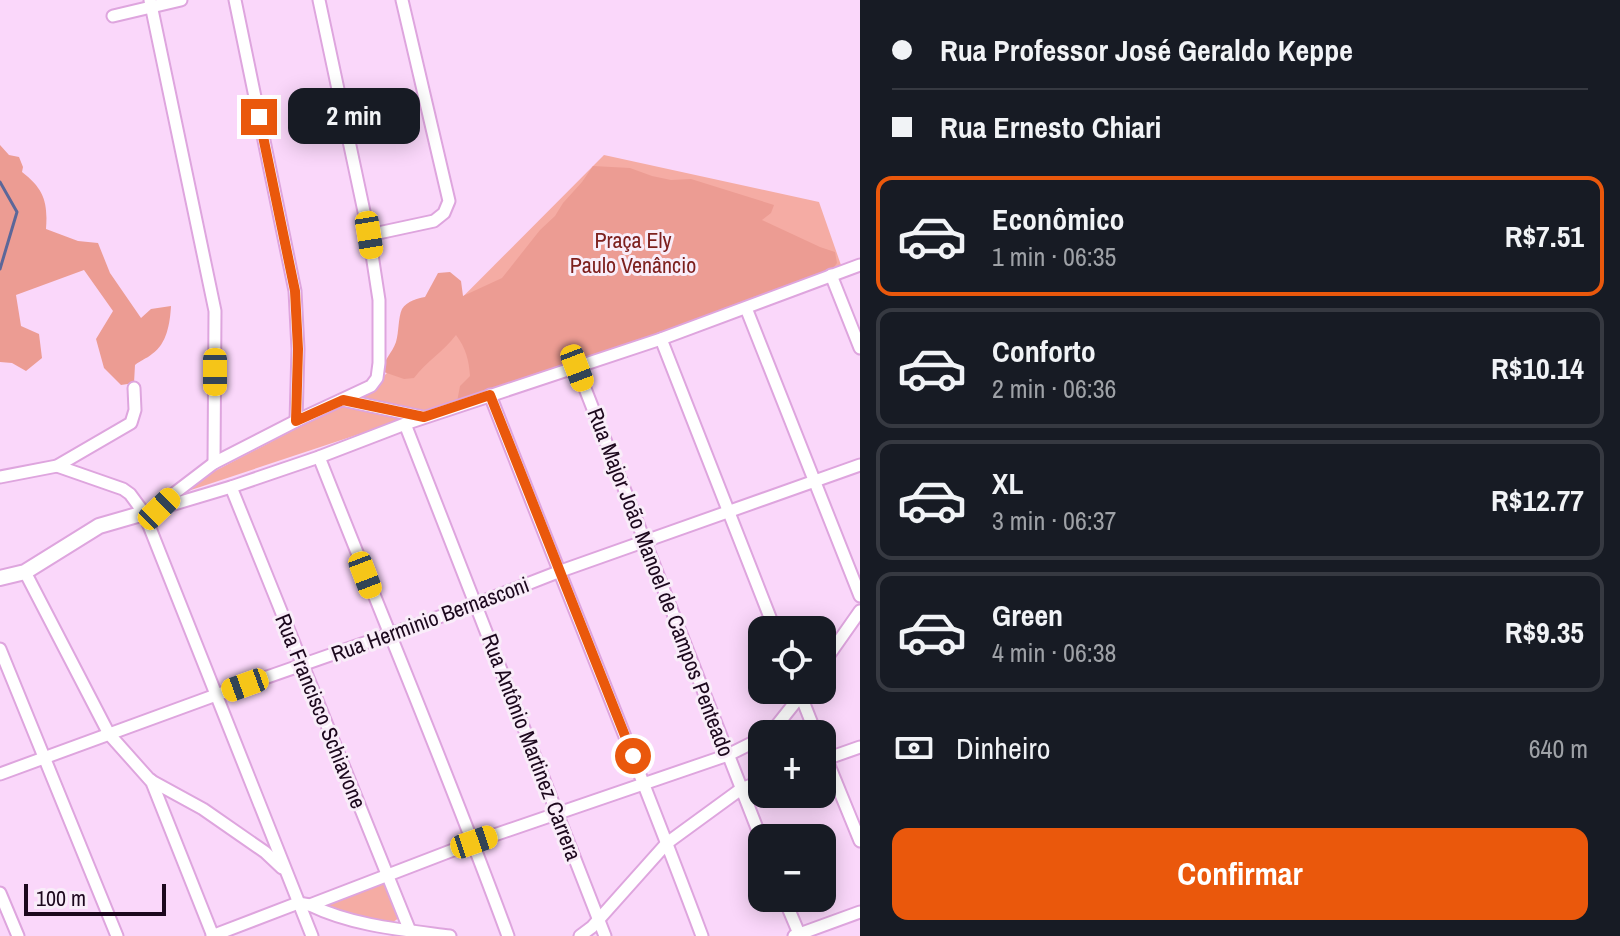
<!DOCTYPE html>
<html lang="pt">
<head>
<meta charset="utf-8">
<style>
  :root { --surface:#171b24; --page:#242831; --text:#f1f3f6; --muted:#9ea1a6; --line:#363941; --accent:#ea580c }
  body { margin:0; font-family:"Archivo Narrow",sans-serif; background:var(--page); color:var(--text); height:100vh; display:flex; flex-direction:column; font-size:30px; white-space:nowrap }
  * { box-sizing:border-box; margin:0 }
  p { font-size:26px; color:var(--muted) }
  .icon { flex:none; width:44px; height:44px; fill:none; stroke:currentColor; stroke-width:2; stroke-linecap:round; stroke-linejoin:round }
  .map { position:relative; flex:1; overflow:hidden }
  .panel { display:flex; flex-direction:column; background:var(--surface); width:760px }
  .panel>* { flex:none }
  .banner { display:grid; align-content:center; height:176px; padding:0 32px; background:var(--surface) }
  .fabs { position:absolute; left:748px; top:616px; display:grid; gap:16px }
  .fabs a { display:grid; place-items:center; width:88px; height:88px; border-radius:16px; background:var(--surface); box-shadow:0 4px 20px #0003; font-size:40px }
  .scale { position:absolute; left:24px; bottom:20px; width:142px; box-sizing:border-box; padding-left:8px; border:4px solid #1c081d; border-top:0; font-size:22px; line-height:28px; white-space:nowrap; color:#1c081d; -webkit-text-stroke:6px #f9edf9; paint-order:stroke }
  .end { position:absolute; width:36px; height:36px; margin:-18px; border:10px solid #ea580c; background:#fff; box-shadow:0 0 0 4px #fff }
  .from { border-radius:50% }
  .bubble { position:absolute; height:56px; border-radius:16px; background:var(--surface); box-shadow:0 4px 20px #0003; font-size:26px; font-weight:800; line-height:56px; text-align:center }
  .car { position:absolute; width:24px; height:48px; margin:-24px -12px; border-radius:10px; box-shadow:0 0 6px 2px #0007; background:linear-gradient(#f5c518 24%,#345 0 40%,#f5c518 0 76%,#345 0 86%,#f5c518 0) }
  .banner b { display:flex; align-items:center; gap:28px; height:76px; font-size:30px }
  .banner b+b { border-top:2px solid var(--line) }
  .banner i { width:20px; height:20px; background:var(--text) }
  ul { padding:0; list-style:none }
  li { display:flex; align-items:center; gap:24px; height:120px; margin:0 16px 12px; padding:0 16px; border:4px solid var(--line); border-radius:16px }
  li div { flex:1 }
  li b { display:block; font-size:30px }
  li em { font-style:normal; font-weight:800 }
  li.current { border-color:var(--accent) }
  li>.icon { width:72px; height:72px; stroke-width:1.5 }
  .pay { display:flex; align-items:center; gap:20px; height:88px; padding:0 32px; font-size:30px }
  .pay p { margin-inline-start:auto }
  .action { display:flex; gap:16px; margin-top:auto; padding:16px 32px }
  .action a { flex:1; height:92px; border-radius:16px; background:var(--accent); color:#fff; font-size:32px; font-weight:800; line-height:92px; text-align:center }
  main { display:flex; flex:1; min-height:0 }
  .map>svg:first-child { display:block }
  .green { fill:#f5aca4 }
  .forest { fill:#ec9c93 }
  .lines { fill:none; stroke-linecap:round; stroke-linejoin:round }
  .stream { stroke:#5c6799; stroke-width:3 }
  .minor-casing { stroke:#dea5de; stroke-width:15 }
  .tertiary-casing { stroke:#dea5de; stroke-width:18 }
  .minor { stroke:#fff; stroke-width:11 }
  .tertiary { stroke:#fff; stroke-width:14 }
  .route { stroke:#ea580c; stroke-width:10 }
  .labels { text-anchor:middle; stroke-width:6; stroke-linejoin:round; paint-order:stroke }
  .park-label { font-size:22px; fill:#7d201e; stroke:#f9edf9 }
  .street-label { font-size:22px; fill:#1c081d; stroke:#f9edf9 }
</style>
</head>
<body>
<main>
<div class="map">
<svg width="860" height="936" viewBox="0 0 860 936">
  <rect width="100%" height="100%" fill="#fad7fa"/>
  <g class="green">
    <polygon points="604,155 819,202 842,268 456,402 188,491 186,488 194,482 370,390"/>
    <polygon points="384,878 402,916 393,922 357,915 324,905"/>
  </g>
  <g class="forest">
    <path d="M0 145 9 155 19 157 23 167 22 172C44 189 48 202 46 229L78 241 98 243 110 273 141 318 151 309 171 306C170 323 167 344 152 354 146 359 141 360 135 365L134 383 121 385 104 368 96 339 113 311 84 270 16 295 21 326 39 334 42 358 26 371 12 363 0 362Z"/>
    <path d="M593 166 630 168 652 176 671 180 691 179 774 205 771 213 762 220 820 247 835 252 837 263 832 270 665 336 457 402 460 386 470 376C469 361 466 348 456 335 444 351 426 362 414 378L404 379 381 371C384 360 392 353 396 342 399 332 398 318 402 309 407 301 418 298 425 297L438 273 450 272 461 281 463 296 502 278 540 230 555 216 563 203 582 182Z"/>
  </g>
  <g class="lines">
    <polyline class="stream" points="0,182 17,212 0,269"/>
    <g class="minor-casing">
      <g id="minor">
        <polyline points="150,0 215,311 214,463"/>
        <polyline points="235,0 295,291 298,349 296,421"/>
        <polyline points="113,16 181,0"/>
        <polyline points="369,235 434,221 444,213 449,201 402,0"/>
        <polyline points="831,275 860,348"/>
        <polyline points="746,308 860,596"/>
        <polyline points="661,339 775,630"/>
        <polyline points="577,368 762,841"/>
        <path d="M490 395C560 576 634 754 702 936"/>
        <polyline points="343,400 423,417"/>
        <polyline points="405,424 605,936"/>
        <path d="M319 457C382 617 449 775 508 936"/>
        <polyline points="57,466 123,489 130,494 144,513 312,936"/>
        <polyline points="0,477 57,466 131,423 135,410 134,388"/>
        <polyline points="231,487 412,936"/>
        <polyline points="162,506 176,492 214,463 296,421 371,386 377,378 379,363 379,300 369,235 319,0"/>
        <polyline points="144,513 231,487 319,457 405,424 661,339 860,265"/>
        <polyline points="25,572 109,734 150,780 203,809 265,852 282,868"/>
        <polyline points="0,649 117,936"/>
        <polyline points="822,665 860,611"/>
        <polyline points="799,691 816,734"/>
        <polyline points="770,734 805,690"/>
        <polyline points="822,748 860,841"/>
        <polyline points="823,760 860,747"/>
        <polyline points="0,774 216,695 476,604 558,572 860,465"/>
        <polyline points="151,780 213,936"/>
        <polyline points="0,893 18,936"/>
        <polyline points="784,898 800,936"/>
        <path d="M310 905C353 926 403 930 450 936"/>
        <polyline points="212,936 298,903 310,905 474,842 728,755 762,738"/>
        <polyline points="580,936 592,927 667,843 741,789 762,781"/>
        <polyline points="794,936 860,912"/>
      </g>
    </g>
    <g class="tertiary-casing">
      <polyline id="tertiary" points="0,578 25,572 99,526 144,513"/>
    </g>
    <use href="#minor" class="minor"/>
    <use href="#tertiary" class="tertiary"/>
  </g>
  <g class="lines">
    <polyline class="route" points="259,117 295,291 298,349 296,421 343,400 424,417 490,395 633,756"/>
  </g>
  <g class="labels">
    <g class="park-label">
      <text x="633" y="248">Praça Ely<tspan x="633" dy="25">Paulo Venâncio</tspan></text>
    </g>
    <g class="street-label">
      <text transform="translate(661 582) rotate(69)" y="8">Rua Major João Manoel de Campos Penteado</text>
      <text transform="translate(430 619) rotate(-20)" y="8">Rua Herminio Bernasconi</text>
      <text transform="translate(321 711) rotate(68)" y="8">Rua Francisco Schiavone</text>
      <text transform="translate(532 747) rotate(69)" y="8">Rua Antônio Martinez Carrera</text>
    </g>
  </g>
</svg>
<div class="fabs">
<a><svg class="icon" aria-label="locate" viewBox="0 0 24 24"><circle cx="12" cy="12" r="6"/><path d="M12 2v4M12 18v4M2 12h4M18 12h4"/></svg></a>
<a>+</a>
<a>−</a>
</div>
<div class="scale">100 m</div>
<i class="end from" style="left:633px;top:756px"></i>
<i class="end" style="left:259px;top:117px"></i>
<div class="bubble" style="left:288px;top:88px;width:132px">2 min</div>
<i class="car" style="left:369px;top:235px;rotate:171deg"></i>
<i class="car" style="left:577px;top:368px;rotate:159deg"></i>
<i class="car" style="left:215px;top:372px;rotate:180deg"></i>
<i class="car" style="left:159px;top:509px;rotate:46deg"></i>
<i class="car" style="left:365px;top:575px;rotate:159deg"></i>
<i class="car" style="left:245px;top:685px;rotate:250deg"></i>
<i class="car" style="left:474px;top:842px;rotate:71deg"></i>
</div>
<section class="panel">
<div class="banner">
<b><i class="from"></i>Rua Professor José Geraldo Keppe</b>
<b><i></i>Rua Ernesto Chiari</b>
</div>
<ul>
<li class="current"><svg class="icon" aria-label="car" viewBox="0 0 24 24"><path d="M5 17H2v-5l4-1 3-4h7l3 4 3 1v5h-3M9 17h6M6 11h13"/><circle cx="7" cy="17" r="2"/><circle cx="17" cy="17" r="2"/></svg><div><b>Econômico</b><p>1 min · 06:35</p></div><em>R$7.51</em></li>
<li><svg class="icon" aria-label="car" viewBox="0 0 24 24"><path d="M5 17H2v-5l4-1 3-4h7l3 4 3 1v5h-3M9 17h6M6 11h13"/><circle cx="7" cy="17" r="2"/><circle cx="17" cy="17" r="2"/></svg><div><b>Conforto</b><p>2 min · 06:36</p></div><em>R$10.14</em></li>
<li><svg class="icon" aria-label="car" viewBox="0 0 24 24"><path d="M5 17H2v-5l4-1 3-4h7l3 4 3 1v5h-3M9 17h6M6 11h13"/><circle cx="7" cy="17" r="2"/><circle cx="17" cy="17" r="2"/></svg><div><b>XL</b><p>3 min · 06:37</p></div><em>R$12.77</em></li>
<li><svg class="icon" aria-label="car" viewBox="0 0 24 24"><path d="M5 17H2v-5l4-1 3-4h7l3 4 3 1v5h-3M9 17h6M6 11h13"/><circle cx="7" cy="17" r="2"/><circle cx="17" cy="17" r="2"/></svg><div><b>Green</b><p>4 min · 06:38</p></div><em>R$9.35</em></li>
</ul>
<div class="pay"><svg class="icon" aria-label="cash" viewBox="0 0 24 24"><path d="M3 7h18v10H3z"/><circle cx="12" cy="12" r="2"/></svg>Dinheiro<p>640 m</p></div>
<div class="action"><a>Confirmar</a></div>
</section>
</main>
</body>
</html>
